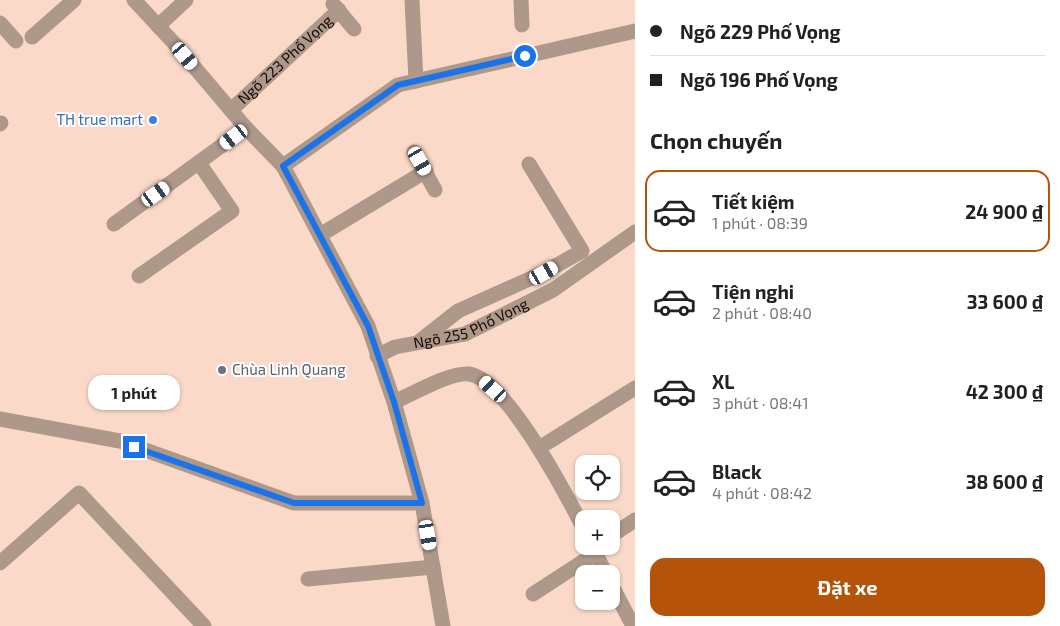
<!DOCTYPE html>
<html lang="vi">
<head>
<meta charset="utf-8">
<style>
  :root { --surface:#fff; --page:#f2f2f2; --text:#222; --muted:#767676; --line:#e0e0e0; --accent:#b45309 }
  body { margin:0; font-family:"Exo 2",sans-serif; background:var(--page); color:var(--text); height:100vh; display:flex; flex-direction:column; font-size:19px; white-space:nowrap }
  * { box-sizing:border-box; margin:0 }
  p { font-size:16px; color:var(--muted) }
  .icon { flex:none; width:28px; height:28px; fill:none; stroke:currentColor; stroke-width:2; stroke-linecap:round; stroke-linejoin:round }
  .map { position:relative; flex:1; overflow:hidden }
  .drawer { display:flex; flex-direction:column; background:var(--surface); width:425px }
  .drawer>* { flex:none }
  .guide { display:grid; align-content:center; height:110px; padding:0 15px; background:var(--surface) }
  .tools { position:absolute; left:575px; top:455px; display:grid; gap:10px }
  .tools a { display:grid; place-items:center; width:45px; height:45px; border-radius:10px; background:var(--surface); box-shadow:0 1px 4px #0004; font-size:25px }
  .end { position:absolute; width:22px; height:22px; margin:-11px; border:6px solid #1a73e8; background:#fff; box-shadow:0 0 0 2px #fff }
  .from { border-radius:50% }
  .bubble { position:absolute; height:35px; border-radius:15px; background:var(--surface); box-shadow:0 1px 4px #0004; font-size:16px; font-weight:700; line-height:35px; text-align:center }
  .car { position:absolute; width:15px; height:30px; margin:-15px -8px; border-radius:6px; box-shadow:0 0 4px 1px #0007; background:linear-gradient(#fff 24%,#345 0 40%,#fff 0 76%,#345 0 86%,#fff 0) }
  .guide b { display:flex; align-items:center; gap:18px; height:48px; font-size:19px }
  .guide b+b { border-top:1px solid var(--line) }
  .guide i { width:12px; height:12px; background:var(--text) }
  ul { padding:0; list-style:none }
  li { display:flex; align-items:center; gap:15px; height:82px; margin:0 10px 8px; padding:0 5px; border:2px solid transparent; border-radius:15px }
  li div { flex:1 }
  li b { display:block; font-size:19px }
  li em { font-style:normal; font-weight:700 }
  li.current { border-color:var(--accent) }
  li>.icon { width:45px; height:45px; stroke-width:1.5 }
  h2 { padding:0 15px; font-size:22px; line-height:60px }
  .action { display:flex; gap:10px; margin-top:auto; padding:10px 15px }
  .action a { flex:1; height:58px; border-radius:15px; background:var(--accent); color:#fff; font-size:20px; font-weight:700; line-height:58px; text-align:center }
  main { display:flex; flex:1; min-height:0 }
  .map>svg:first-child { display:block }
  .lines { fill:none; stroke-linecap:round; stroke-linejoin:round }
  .minor { stroke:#ad988a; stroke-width:15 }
  .route { stroke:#1a73e8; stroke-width:6 }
  .shop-dot { fill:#3f7fe0; stroke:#fff; stroke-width:2 }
  .worship-dot { fill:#6b7280; stroke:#fff; stroke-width:2 }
  .labels { text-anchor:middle; stroke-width:4; stroke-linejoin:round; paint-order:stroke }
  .street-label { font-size:15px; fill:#140905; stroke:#fff }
  .shop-label { font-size:15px; fill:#366cbe; stroke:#fff; text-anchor:end }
  .worship-label { font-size:15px; fill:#5b616d; stroke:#fff; text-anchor:start }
</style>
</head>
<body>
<main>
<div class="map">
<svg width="635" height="626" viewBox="0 0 635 626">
  <rect width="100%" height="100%" fill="#fbd9c8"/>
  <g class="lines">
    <g class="minor">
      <polyline points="134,0 173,42 246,128 283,166 368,326 394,402 422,503 443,626"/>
      <polyline points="412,0 416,81"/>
      <polyline points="521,0 522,25"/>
      <polyline points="333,4 354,29"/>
      <polyline points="0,23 16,41"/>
      <polyline points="158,26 186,0"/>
      <polyline points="32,37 74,0"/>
      <path id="s1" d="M231 110 339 10"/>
      <polyline points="0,124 1,123"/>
      <polyline points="414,152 435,190"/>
      <polyline points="283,166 398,85 635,31"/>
      <polyline points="114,224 246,128"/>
      <polyline points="320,235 426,171"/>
      <polyline points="139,276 232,211 199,163"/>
      <polyline points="420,341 458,311 543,273 582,251 529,164"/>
      <path id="s2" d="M377 356 395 347 465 334 553 290 635 232"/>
      <path d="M394 402C413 394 450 372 469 374 506 379 567 496 584 529"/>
      <polyline points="0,419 120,441 294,503 422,503"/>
      <polyline points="539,448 635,388"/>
      <polyline points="611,536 635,520"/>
      <polyline points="592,546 606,574"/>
      <polyline points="0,563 79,493 204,626"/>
      <polyline points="308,579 433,567"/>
      <polyline points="611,584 633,626"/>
      <polyline points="533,594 596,553 602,546"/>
    </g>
  </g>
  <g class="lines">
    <polyline class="route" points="134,447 294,503 422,503 394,402 368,326 283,166 398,85 525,56"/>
  </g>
  <circle class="shop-dot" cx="153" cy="120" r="5"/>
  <circle class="worship-dot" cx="222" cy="370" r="5"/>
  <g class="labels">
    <g class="street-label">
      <text dy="5" stroke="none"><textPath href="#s1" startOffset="74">Ngõ 223 Phố Vọng</textPath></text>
      <text dy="5" stroke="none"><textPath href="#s2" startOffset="100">Ngõ 255 Phố Vọng</textPath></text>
    </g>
    <g class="shop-label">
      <text x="143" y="125">TH true mart</text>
    </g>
    <g class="worship-label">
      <text x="232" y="375">Chùa Linh Quang</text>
    </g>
  </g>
</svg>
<div class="tools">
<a><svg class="icon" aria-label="locate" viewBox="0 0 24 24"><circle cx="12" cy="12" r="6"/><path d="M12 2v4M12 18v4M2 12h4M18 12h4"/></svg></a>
<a>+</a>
<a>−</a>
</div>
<i class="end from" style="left:525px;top:56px"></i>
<i class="end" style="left:134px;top:447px"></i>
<div class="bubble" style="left:88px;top:375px;width:92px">1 phút</div>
<i class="car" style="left:185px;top:56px;rotate:140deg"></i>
<i class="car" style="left:234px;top:137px;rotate:233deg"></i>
<i class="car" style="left:420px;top:161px;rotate:150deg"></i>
<i class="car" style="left:156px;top:194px;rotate:55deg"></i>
<i class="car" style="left:544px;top:273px;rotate:60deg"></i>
<i class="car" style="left:493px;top:389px;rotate:312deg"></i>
<i class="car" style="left:428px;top:535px;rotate:170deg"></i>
</div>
<section class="drawer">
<div class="guide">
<b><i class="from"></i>Ngõ 229 Phố Vọng</b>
<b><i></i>Ngõ 196 Phố Vọng</b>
</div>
<h2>Chọn chuyến</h2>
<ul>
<li class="current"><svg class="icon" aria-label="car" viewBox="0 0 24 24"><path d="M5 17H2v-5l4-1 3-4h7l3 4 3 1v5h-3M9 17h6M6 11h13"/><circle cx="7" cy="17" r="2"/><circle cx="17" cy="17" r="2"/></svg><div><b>Tiết kiệm</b><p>1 phút · 08:39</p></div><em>24 900 ₫</em></li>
<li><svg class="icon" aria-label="car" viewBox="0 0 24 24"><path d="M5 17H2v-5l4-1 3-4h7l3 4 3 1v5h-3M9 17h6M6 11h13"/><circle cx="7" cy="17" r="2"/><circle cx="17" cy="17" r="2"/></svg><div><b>Tiện nghi</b><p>2 phút · 08:40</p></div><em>33 600 ₫</em></li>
<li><svg class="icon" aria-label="car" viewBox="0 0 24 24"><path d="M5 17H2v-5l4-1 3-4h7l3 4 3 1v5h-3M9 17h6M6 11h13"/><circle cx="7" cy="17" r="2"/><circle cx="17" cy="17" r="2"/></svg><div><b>XL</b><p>3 phút · 08:41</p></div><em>42 300 ₫</em></li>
<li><svg class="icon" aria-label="car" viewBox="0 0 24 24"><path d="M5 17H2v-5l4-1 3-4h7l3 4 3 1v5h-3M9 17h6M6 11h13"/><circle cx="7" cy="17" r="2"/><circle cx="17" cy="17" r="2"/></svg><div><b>Black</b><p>4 phút · 08:42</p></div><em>38 600 ₫</em></li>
</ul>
<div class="action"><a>Đặt xe</a></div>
</section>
</main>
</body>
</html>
